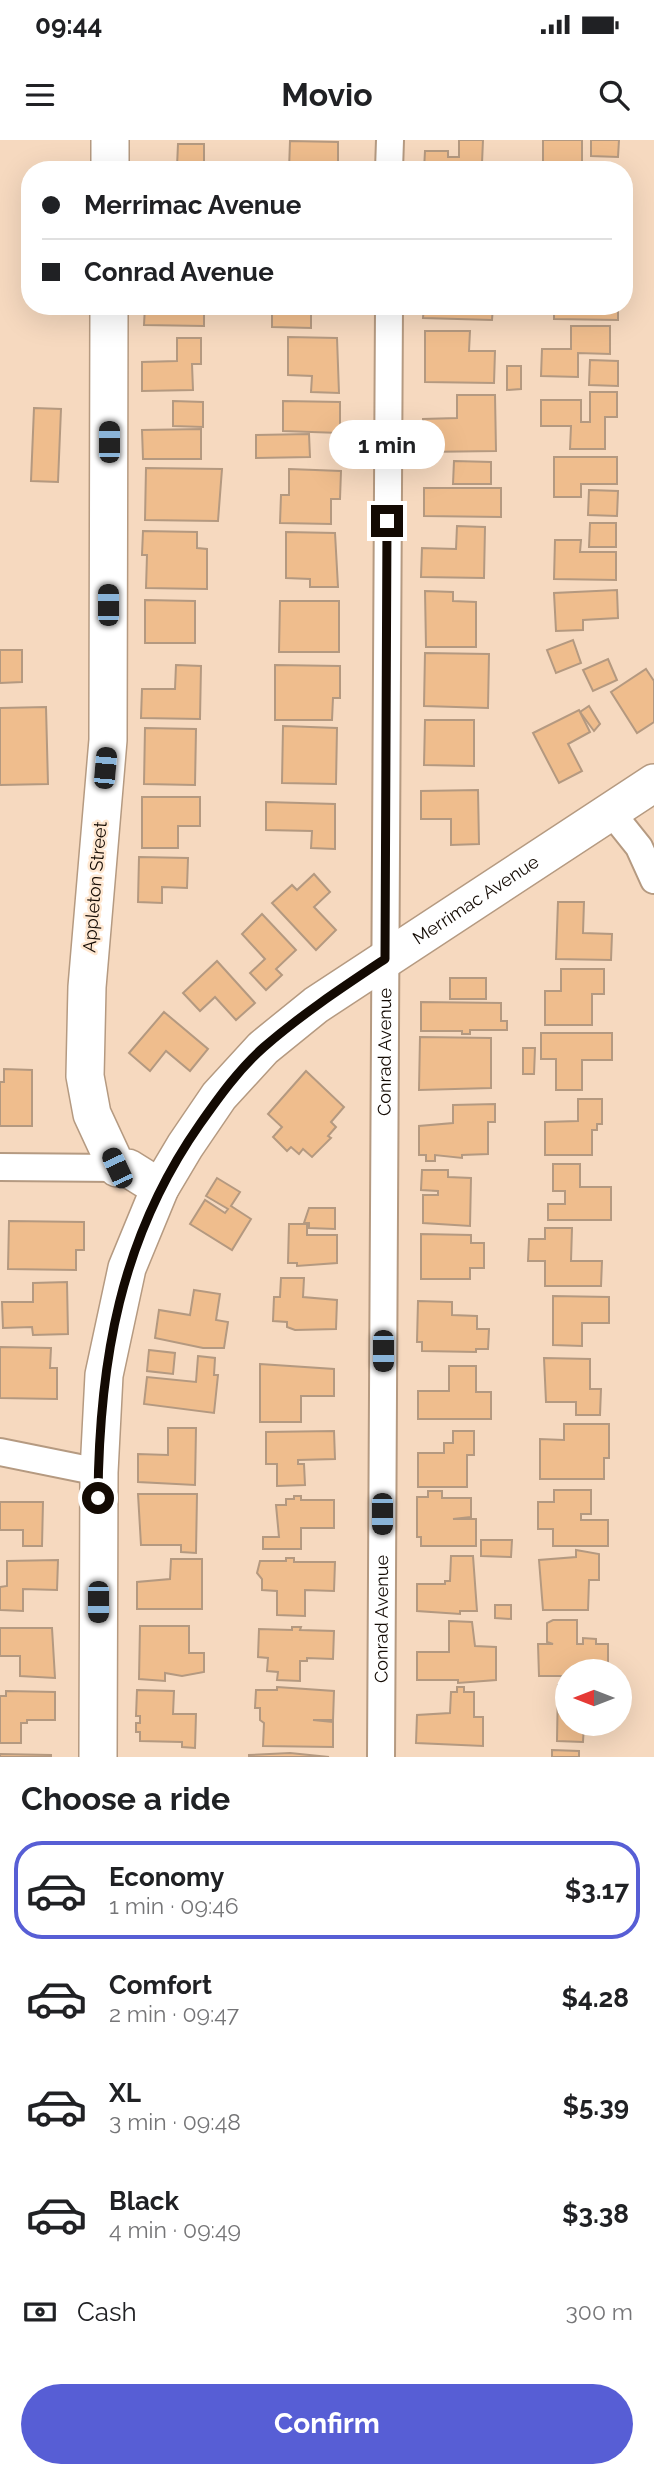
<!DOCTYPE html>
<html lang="en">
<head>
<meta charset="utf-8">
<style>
  :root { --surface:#fff; --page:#f6f6f6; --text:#202124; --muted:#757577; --line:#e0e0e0; --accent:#575ed5 }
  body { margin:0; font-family:Raleway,sans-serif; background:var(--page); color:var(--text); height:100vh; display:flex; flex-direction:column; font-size:26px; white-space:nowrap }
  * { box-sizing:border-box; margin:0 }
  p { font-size:23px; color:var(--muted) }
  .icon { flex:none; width:38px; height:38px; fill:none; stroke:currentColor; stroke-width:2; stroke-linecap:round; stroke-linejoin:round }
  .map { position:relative; height:1617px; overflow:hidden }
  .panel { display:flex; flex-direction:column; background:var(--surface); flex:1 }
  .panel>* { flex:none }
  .banner { position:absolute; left:21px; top:21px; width:612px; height:154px; border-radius:28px; box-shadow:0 7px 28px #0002; display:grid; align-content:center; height:154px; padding:0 21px; background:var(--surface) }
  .needle { width:46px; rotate:270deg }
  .tools { position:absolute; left:555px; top:1519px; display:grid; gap:14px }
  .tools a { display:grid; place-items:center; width:77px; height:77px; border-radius:50%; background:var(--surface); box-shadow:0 7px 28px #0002; font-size:35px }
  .end { position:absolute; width:32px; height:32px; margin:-16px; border:9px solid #130a03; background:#fff; box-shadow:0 0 0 4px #fff }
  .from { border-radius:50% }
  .bubble { position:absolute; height:49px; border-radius:24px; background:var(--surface); box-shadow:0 7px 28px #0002; font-size:23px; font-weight:700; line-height:49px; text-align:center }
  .car { position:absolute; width:21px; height:42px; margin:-21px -10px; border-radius:9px; box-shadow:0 0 5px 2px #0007; background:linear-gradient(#222 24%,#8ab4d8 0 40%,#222 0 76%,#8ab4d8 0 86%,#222 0) }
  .banner b { display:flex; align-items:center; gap:24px; height:66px; font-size:26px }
  .banner b+b { border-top:2px solid var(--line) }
  .banner i { width:18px; height:18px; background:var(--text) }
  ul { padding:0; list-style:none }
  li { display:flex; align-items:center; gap:21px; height:98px; margin:0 14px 10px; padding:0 7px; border:4px solid transparent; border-radius:28px }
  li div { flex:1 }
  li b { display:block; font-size:26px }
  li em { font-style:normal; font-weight:700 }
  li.active { border-color:var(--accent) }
  li>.icon { width:63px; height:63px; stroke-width:1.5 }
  h2 { padding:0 21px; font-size:32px; line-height:84px }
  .pay { display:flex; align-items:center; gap:18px; height:77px; padding:0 21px; font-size:26px }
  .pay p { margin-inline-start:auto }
  .action { display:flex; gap:14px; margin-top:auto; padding:14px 21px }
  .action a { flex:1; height:80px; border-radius:42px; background:var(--accent); color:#fff; font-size:28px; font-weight:700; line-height:80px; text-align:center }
  .status { display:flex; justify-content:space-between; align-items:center; height:49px; padding:0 35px; background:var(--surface); direction:ltr }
  .status svg { height:19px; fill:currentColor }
  header { display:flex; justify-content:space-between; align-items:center; height:91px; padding:0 21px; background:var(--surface); font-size:32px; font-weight:700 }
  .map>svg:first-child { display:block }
  .building { fill:#efbd8d; stroke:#b49980; stroke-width:2 }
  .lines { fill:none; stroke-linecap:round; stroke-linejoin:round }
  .street-casing { stroke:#b59a81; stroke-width:30 }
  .secondary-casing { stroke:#b59a81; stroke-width:40 }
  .street { stroke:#fff; stroke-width:26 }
  .secondary { stroke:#fff; stroke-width:37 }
  .route { stroke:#130a03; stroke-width:9 }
  .labels { text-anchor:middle; stroke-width:5; stroke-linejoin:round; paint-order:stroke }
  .street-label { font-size:18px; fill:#130a03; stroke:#ffe8d2 }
</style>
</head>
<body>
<div class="status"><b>09:44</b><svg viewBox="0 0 49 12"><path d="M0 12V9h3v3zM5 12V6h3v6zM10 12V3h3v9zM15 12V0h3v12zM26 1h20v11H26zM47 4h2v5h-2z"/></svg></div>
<header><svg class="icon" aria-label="menu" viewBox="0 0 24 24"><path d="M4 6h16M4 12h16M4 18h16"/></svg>Movio<svg class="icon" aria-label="search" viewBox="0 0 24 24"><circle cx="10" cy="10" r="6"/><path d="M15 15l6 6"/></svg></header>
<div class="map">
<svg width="654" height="1617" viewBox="0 0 654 1617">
  <rect width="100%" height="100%" fill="#f6d9bf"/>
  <g class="building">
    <polygon points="459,0 483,0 482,23 473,23 473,30 424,30 425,11 448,11 448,17 459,17"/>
    <polygon points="543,0 582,0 582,24 610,24 610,30 543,28"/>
    <polygon points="591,0 619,0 618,17 591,16"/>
    <polygon points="290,1 338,2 338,30 289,30"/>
    <polygon points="178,4 204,4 204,30 144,30 144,27 177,27"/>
    <polygon points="145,166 204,166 204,186 144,185"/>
    <polygon points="272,166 311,166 311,188 272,187"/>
    <polygon points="424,166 493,166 492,180 423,178"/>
    <polygon points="554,166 618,166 618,180 554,179"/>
    <polygon points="571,186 610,186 610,214 578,213 578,237 541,236 542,209 571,209"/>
    <polygon points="425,191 470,191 469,211 495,211 494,243 425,242"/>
    <polygon points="288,197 337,198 339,253 311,252 312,236 288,235"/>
    <polygon points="177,198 201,198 201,224 192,224 193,250 142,251 142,222 177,221"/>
    <polygon points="590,220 618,221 618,246 589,245"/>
    <polygon points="507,226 521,226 521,249 507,250"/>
    <polygon points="590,252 617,252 617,277 605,277 605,309 570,309 571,286 541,286 541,260 581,260 581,282 590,282"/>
    <polygon points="457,255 495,255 496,311 423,312 423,279 457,278"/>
    <polygon points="173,261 203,262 203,287 173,286"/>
    <polygon points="283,261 340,262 340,293 283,291"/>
    <polygon points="34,268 61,269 58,342 31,341"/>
    <polygon points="201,289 201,319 143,319 142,290"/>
    <polygon points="309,294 310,317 256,318 256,295"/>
    <polygon points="554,317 617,317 617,344 581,344 581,357 554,357"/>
    <polygon points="454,321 491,322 491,344 453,344"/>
    <polygon points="146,328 222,329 218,381 145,380"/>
    <polygon points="289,329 341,331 340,359 331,359 331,384 280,383 281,355 289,355"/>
    <polygon points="424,348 501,348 501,377 424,376"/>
    <polygon points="589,350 618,351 617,376 588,375"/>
    <polygon points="590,383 616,383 616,407 589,407"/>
    <polygon points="457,386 485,387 484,438 421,437 422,408 456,409"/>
    <polygon points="143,391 197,392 197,408 207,409 207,449 146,448 147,415 142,415"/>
    <polygon points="286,392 335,393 338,447 310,447 310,439 286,438"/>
    <polygon points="555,400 581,400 580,412 616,412 616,440 554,439"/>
    <polygon points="617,450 618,478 583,480 583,490 556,491 554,453"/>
    <polygon points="425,451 453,452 453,461 476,462 476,507 426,507"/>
    <polygon points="145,460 195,461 195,503 145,503"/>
    <polygon points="280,461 339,461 339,512 279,512"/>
    <polygon points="573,500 581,523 556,533 547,510"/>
    <polygon points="0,510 22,510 22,542 0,543"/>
    <polygon points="425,513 489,514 488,568 424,566"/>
    <polygon points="608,519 617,540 593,551 583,530"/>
    <polygon points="176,525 201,526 200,579 141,578 142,549 175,549"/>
    <polygon points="275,525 340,526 340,558 333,558 332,580 275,580"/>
    <polygon points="646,529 654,541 654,582 637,593 611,552"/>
    <polygon points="589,566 600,584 594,591 580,572"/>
    <polygon points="46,567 48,644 0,645 0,568"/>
    <polygon points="579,570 590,592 568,604 582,631 559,643 533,593"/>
    <polygon points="425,580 474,580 474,626 424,625"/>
    <polygon points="283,586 337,588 336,644 282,643"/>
    <polygon points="145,588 196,589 195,645 144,644"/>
    <polygon points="478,650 479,704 451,705 451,679 421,679 421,651"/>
    <polygon points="142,657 200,657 200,686 178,686 178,708 142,708"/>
    <polygon points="266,662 335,664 335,709 311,708 312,691 266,690"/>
    <polygon points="139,717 188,718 187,748 162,747 162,763 138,762"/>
    <polygon points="314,734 330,752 314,767 336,790 316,810 272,763 292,745 297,750"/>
    <polygon points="558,762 584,762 583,793 612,794 611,820 556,819"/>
    <polygon points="262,774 296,810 276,829 282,835 266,850 250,833 265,819 242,794"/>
    <polygon points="217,821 255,863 236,880 215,857 200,871 183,853"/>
    <polygon points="561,829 604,829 604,854 592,854 592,885 545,885 545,851 561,851"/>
    <rect x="450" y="838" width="36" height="21"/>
    <polygon points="421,862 501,863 501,881 507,881 507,890 470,890 470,894 462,894 462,891 421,891"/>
    <polygon points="164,872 208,909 190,931 166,911 150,931 129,913"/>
    <polygon points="541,893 612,893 612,920 582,920 582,950 556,950 556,919 541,919"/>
    <polygon points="420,897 491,898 491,948 419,950"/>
    <polygon points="523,908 535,908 534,934 523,934"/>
    <polygon points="4,929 32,930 32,986 0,986 0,942 4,942"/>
    <polygon points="306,931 344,967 331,982 336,987 328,996 331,998 312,1017 303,1009 299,1014 291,1007 287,1011 273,997 282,987 268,974"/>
    <polygon points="578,959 602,959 602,984 597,984 597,990 592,990 592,1015 545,1015 545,982 578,981"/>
    <polygon points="495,964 495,982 488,982 488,1014 462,1015 462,1018 435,1015 435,1021 426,1021 426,1015 419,1015 419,986 453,983 453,965"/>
    <polygon points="553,1024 580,1024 580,1047 611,1047 611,1080 548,1080 548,1064 565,1064 565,1051 553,1051"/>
    <polygon points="422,1030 448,1030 448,1037 471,1038 470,1086 423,1083 423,1055 438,1055 438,1051 421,1050"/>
    <polygon points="217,1038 240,1052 231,1066 251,1079 232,1110 190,1084 205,1060 225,1073 228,1069 206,1056"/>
    <polygon points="309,1068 335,1068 335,1089 309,1088 309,1083 304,1083"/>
    <polygon points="9,1081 84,1082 84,1110 76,1110 76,1130 8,1129"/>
    <polygon points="289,1084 307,1084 307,1095 337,1095 337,1123 297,1126 297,1123 288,1123"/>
    <polygon points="545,1088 572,1088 571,1121 602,1121 601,1146 545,1146 545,1121 528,1121 529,1099 545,1099"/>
    <polygon points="421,1094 471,1095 471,1103 484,1103 484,1128 470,1128 470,1139 421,1139"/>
    <polygon points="281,1138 304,1138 303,1157 337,1160 336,1189 295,1190 287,1187 287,1182 273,1181 274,1157 280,1157"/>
    <polygon points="67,1142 68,1194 33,1195 32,1187 3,1188 2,1162 33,1162 33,1143"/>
    <polygon points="194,1150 220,1154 216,1180 228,1182 224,1208 203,1208 155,1198 159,1170 190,1175"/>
    <polygon points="553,1156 609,1157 609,1183 582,1183 582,1206 553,1205"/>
    <polygon points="418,1161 452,1162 452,1175 477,1176 477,1189 489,1189 488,1209 476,1209 476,1212 422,1211 422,1202 417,1202"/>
    <polygon points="0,1207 51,1208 50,1228 57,1228 57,1259 0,1258"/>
    <polygon points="149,1210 175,1213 173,1234 147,1231"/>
    <polygon points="198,1216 215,1218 214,1235 218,1235 214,1273 144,1264 147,1237 196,1242"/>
    <polygon points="544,1218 590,1219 590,1249 601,1249 600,1275 576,1275 576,1262 546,1262"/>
    <polygon points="260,1224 334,1229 334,1256 301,1256 301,1282 260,1282"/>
    <polygon points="449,1226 476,1226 476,1252 491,1252 491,1279 418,1279 418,1251 449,1251"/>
    <polygon points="564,1284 609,1284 609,1318 604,1318 604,1339 540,1339 540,1299 564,1300"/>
    <polygon points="168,1288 196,1288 195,1345 138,1342 138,1314 168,1315"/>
    <polygon points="334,1291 335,1319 298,1320 298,1324 304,1324 305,1345 277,1346 277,1324 266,1324 266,1292"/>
    <polygon points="453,1291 474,1291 474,1315 467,1315 467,1347 418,1347 418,1313 444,1313 444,1303 453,1303"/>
    <polygon points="554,1350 591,1350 591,1374 581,1374 581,1380 608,1380 608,1406 553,1406 553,1389 538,1389 538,1362 554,1362"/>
    <polygon points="428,1351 442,1351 442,1358 471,1358 471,1377 453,1379 476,1379 476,1406 421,1406 421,1397 417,1397 417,1357 428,1357"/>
    <polygon points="138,1354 197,1354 196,1413 181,1412 181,1405 141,1405"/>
    <polygon points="294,1356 301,1356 301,1360 334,1360 334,1388 301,1388 301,1409 263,1409 263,1397 279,1397 276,1365 286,1365 286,1359 294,1359"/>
    <polygon points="0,1362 43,1362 42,1406 23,1406 23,1390 0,1390"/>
    <polygon points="481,1400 512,1400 511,1417 481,1416"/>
    <polygon points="576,1410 599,1414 599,1440 589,1440 588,1470 543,1470 539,1420 576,1417"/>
    <polygon points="451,1416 473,1416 477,1471 460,1471 460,1474 417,1471 417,1444 445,1444 445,1441 450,1441"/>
    <polygon points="286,1418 294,1418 294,1422 335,1422 334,1451 305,1450 305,1476 277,1475 277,1451 262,1450 262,1439 257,1433 260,1421 286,1421"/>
    <polygon points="171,1419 202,1419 202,1469 137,1469 137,1442 170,1439"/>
    <polygon points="58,1420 57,1450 23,1449 23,1471 0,1470 0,1447 7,1446 7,1421"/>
    <polygon points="495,1465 511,1465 511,1479 495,1478"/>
    <polygon points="553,1480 577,1480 577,1504 583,1504 583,1498 596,1499 596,1504 608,1504 608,1531 567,1531 567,1536 539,1536 538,1504 553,1504 547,1502 547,1483"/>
    <polygon points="449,1481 472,1482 475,1506 496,1507 496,1540 458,1543 458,1540 417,1540 417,1512 449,1512"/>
    <polygon points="140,1486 189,1486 189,1513 204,1513 204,1532 182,1536 165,1533 165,1541 139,1539"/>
    <polygon points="292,1487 301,1487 300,1490 334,1491 333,1519 307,1518 307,1521 300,1521 300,1541 277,1540 278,1532 267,1531 268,1518 258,1517 259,1489 292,1490"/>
    <polygon points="0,1488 52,1488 55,1538 20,1536 20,1516 0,1516"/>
    <polygon points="558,1545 567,1545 567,1584 584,1584 583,1602 557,1601"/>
    <polygon points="277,1547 334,1551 333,1580 313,1580 333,1582 333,1607 263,1606 264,1583 260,1580 260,1568 255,1568 256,1550 277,1550"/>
    <polygon points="457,1547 464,1547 464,1552 474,1552 474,1577 483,1577 483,1606 416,1603 417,1575 450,1573 451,1552 457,1552"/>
    <polygon points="137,1550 174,1551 173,1574 196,1574 195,1608 182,1607 182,1602 140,1601 140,1592 136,1592 136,1583 140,1583 140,1576 136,1576"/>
    <polygon points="6,1551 55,1552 55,1580 27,1580 27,1583 21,1583 21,1603 0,1603 0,1556 6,1556"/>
    <polygon points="552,1610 579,1611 579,1617 552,1617"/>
    <polygon points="290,1613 329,1617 249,1617 249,1615"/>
    <polygon points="0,1614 51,1615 51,1617 0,1617"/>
  </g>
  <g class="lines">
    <g class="street-casing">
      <g id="street">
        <polyline points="389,30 390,0"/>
        <polyline points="611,672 639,707 654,740"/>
        <polyline points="0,1027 117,1028"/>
        <polyline points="0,1312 99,1332"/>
        <path id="s1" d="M381 1617 389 166"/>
      </g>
    </g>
    <g class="secondary-casing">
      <g id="secondary">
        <polyline points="110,30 110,0"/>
        <polyline points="109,166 108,600 87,847 85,936 92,974 117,1028 128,1028 160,1048"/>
        <path id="s2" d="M98 1617 99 1332 104 1235 127 1128 160 1048 185 1006 219 956 263 908 316 865 654 643"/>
      </g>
    </g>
    <use href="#street" class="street"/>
    <use href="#secondary" class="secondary"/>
  </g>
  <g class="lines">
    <path class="route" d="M98 1358C99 1222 120 1098 200 984 219 957 239 929 264 907 302 874 343 847 385 819L387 381"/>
  </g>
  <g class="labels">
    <g class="street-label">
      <text transform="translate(95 747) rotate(-85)" y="6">Appleton Street</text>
      <text dy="6" stroke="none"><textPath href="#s2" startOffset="1012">Merrimac Avenue</textPath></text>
      <text dy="6" stroke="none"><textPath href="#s1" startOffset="705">Conrad Avenue</textPath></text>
      <text dy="6" stroke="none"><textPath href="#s1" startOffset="138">Conrad Avenue</textPath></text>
    </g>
  </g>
</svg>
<div class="tools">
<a><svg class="needle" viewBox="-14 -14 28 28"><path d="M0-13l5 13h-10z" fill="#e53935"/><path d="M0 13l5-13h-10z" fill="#757577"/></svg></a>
</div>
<i class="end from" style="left:98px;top:1358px"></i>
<i class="end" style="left:387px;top:381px"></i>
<div class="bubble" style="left:329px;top:280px;width:116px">1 min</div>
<i class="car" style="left:109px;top:302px;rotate:0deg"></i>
<i class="car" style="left:108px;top:465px;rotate:0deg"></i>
<i class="car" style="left:105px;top:628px;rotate:5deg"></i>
<i class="car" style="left:117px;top:1028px;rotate:335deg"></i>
<i class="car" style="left:383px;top:1211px;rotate:180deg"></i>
<i class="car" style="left:382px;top:1374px;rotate:180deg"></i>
<i class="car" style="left:98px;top:1462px;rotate:180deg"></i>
<div class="banner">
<b><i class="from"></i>Merrimac Avenue</b>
<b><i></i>Conrad Avenue</b>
</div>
</div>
<section class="panel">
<h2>Choose a ride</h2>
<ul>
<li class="active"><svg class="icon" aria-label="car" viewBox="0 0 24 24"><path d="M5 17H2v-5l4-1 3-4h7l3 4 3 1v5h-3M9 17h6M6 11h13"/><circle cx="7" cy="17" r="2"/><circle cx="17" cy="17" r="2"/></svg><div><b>Economy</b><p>1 min · 09:46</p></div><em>$3.17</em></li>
<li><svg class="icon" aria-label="car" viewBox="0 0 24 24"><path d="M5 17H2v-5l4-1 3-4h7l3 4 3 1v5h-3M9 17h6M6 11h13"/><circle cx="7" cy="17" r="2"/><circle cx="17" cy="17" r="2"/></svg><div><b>Comfort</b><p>2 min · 09:47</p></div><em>$4.28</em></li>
<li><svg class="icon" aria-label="car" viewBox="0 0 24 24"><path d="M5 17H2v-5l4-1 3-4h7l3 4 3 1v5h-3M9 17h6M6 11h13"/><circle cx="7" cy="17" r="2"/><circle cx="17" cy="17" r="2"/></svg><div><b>XL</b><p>3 min · 09:48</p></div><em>$5.39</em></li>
<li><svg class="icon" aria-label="car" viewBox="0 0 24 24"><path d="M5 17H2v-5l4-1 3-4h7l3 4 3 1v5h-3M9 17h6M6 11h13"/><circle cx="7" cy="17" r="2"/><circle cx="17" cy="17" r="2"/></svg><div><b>Black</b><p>4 min · 09:49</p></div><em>$3.38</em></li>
</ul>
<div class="pay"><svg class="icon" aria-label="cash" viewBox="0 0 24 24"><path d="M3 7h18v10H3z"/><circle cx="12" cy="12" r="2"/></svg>Cash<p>300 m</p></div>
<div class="action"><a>Confirm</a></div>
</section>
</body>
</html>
